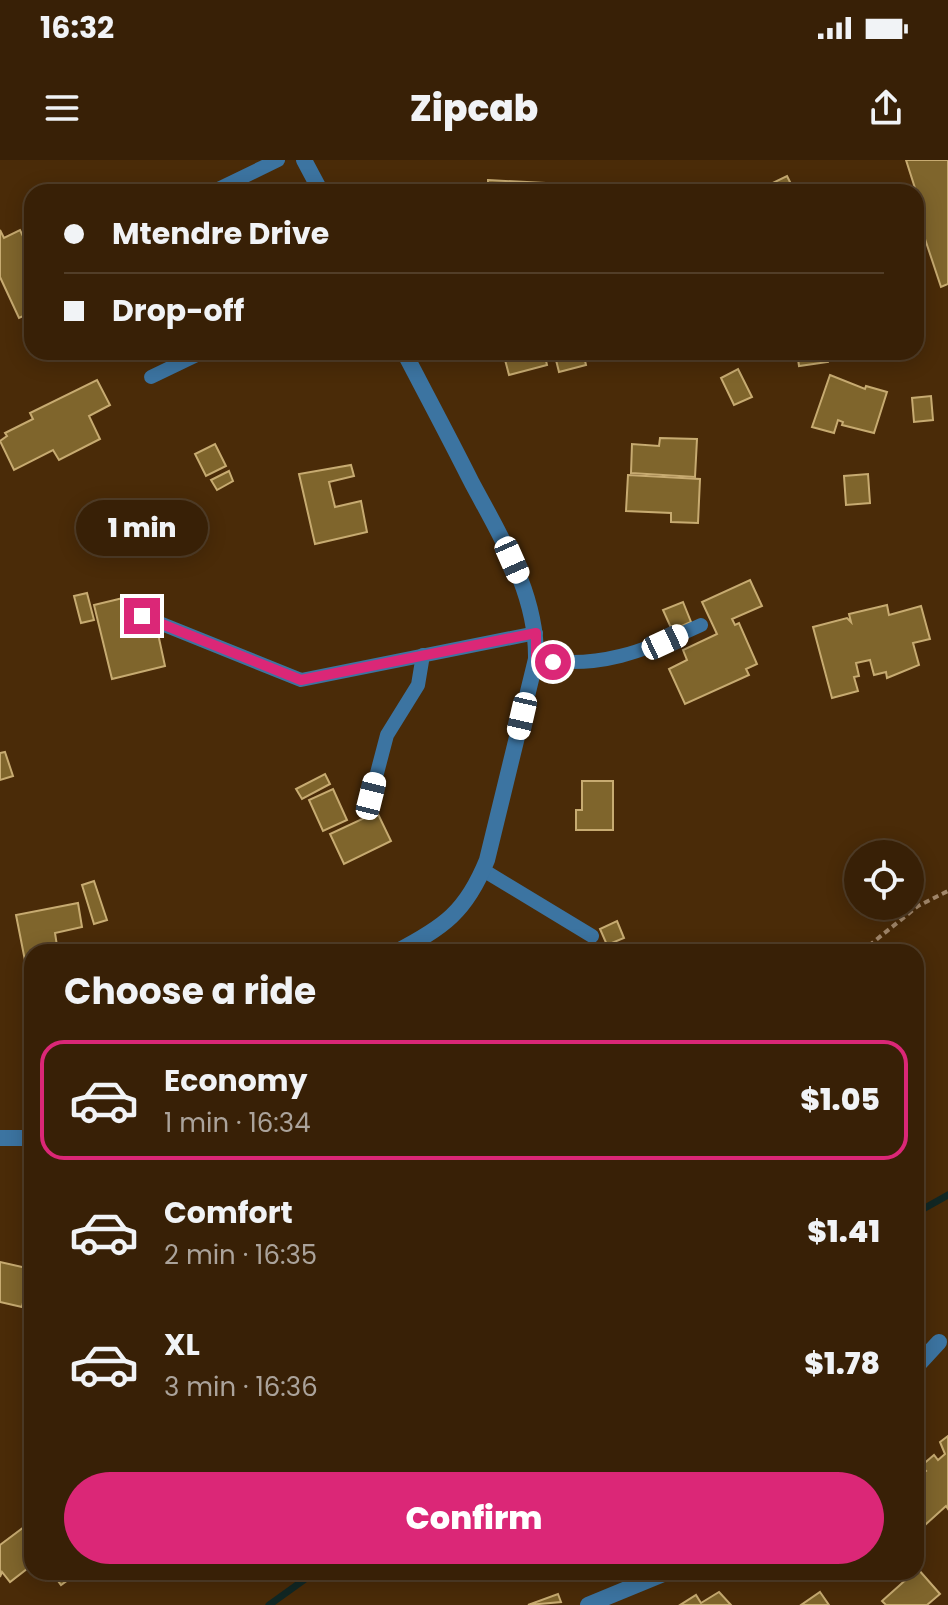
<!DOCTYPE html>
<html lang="en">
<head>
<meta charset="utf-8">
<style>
  :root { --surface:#382006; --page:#3f2810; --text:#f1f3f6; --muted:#aba39b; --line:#523e28; --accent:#db2777 }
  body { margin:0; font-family:Poppins,sans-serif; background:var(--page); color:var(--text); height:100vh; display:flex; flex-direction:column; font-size:30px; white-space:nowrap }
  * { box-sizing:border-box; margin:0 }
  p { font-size:26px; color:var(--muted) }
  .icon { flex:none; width:44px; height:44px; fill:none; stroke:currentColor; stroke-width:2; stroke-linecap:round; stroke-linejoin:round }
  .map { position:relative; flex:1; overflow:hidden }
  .sheet { position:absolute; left:24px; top:784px; width:900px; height:636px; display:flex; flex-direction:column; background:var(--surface); border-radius:24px; box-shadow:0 4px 20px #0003,0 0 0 2px var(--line) }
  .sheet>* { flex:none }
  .hud { position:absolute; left:24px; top:24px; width:900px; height:176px; border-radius:24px; box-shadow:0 4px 20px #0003,0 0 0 2px var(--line); display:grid; align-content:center; height:176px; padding:0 40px; background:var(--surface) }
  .fabs { position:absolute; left:844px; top:680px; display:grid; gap:16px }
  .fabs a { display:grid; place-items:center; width:80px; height:80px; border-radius:50%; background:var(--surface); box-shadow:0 4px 20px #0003,0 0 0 2px var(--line); font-size:40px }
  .end { position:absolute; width:36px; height:36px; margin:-18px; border:10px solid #db2777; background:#fff; box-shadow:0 0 0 4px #fff }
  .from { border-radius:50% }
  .bubble { position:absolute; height:56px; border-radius:28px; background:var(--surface); box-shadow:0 4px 20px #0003,0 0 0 2px var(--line); font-size:26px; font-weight:800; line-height:56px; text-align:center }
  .car { position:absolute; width:24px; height:48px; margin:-24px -12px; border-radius:10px; box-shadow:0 0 6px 2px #0007; background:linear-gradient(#fff 24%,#345 0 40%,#fff 0 76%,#345 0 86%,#fff 0) }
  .hud b { display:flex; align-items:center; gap:28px; height:76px; font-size:30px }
  .hud b+b { border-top:2px solid var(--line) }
  .hud i { width:20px; height:20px; background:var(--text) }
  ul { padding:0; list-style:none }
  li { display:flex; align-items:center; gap:24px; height:120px; margin:0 16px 12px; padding:0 24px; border:4px solid transparent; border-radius:24px }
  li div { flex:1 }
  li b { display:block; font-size:30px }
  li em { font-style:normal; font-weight:800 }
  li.on { border-color:var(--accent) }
  li>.icon { width:72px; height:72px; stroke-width:1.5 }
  h2 { padding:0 40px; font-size:36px; line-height:96px }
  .primary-button { display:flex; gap:16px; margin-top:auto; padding:16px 40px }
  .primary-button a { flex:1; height:92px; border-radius:48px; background:var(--accent); color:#fff; font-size:32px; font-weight:800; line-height:92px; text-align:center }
  .status { display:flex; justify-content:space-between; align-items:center; height:56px; padding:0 40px; background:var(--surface); direction:ltr }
  .status svg { height:22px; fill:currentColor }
  header { display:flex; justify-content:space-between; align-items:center; height:104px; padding:0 40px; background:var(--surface); font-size:36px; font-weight:800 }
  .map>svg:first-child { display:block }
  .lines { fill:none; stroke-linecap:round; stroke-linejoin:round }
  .stream { stroke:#112724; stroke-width:7 }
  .building { fill:#7f652c; stroke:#c7ab71; stroke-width:2 }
  .path { stroke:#a2876a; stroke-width:4; stroke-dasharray:6 4; stroke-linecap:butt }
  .lane { stroke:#3c74a1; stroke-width:14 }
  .street { stroke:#3c74a1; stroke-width:16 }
  .route { stroke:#db2777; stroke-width:10 }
</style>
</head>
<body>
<div class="status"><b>16:32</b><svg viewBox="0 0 49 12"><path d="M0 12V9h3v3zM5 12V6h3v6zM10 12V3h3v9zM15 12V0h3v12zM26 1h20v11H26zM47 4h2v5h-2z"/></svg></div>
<header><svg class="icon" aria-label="menu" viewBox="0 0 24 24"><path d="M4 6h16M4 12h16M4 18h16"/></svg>Zipcab<svg class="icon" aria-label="share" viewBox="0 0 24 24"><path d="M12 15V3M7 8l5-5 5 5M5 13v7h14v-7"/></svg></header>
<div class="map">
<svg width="948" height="1445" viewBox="0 0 948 1445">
  <rect width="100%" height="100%" fill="#4a2b08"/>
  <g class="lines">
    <g class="stream">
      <polyline points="916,1053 948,1035"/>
      <polyline points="269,1445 315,1412"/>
    </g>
  </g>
  <g class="building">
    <polygon points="906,0 948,0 948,124 941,127 916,52 922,50"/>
    <polygon points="787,16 795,32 754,32"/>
    <polygon points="488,20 564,24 564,32 488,32"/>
    <polygon points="0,70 4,78 20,70 32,95 32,152 19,158 0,117"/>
    <polygon points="503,192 544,192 547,205 509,215"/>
    <polygon points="554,192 583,192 586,205 559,212"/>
    <polygon points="797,192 843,192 844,195 828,197 828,202 799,206"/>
    <polygon points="738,209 752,237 734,245 721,218"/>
    <polygon points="830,215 865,229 866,226 887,232 874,273 842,265 843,262 838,260 834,273 812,267"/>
    <polygon points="97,220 110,245 89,256 100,279 59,300 53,290 14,310 0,281 7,276 5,273 33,259 30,253"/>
    <polygon points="931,236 933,260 914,262 912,238"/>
    <polygon points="660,278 697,279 695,317 631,313 632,284 659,286"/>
    <polygon points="215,284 226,306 206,316 195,294"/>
    <polygon points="351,305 354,316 329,322 335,347 361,341 367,372 315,384 299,314"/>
    <polygon points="229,311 233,321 217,330 211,320"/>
    <polygon points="868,314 870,343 846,345 844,316"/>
    <polygon points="628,315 700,319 698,363 671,362 671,353 626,351"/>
    <polygon points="750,420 762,446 732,459 735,465 739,463 757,504 746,509 749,515 685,544 669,509 687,500 683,490 717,474 702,442"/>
    <polygon points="87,433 94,460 81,463 74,436"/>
    <polygon points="123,438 132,476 157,469 165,506 112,519 94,445"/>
    <polygon points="683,442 691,462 672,470 663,450"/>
    <polygon points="887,445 889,455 921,446 930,479 913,483 919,505 887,518 886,512 874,515 870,500 856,503 859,516 854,517 858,531 832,538 813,467 847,458 851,462 849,454"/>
    <polygon points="5,592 13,616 0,620 0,593"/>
    <polygon points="325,614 330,624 302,639 296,629"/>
    <polygon points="582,621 613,621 613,670 576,670 576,650 582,650"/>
    <polygon points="333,629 347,660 323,671 309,640"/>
    <polygon points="377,652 391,681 344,704 330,674"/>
    <polygon points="94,721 107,760 94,764 82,725"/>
    <polygon points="78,743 82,767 55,773 58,792 32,792 31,831 16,755"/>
    <polygon points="617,761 624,778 607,785 600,769"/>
    <polygon points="0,1102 31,1109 22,1147 0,1142"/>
    <polygon points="948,1276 948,1349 946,1346 925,1365 916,1355 916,1311 920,1316 926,1311 921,1306 934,1295 938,1300 945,1294 940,1282"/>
    <polygon points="32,1361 32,1405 10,1422 2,1412 0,1417 0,1385"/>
    <polygon points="918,1409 940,1434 927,1445 886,1445 882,1441"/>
    <polygon points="40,1412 79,1412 61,1425 53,1414 46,1420"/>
    <polygon points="719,1432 731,1445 680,1445 696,1435 701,1443"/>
    <polygon points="820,1432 829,1445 801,1445"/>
    <polygon points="558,1434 561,1442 528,1445"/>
  </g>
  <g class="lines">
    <polyline class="path" points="861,792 918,746 948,731"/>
    <g class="lane">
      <polyline points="212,32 278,0"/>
      <polyline points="151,217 203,192"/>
      <polyline points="142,456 301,520 536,473"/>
      <path d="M536 499C598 510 645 491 701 465"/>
      <polyline points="371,636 387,575 418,525 423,495"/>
      <polyline points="483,710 592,776"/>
    </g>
    <g class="street">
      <polyline points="304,0 321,32"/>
      <path d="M396 792C444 767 466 752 487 700L536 499C537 434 502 379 472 323 450 279 427 236 404 192"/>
      <polyline points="0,978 32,978"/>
      <polyline points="916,1207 939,1182"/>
      <polyline points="588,1445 668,1412"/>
    </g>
  </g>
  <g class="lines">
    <polyline class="route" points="142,456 301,520 536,473 536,499 553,502"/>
  </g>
</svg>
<div class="fabs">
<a><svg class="icon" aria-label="locate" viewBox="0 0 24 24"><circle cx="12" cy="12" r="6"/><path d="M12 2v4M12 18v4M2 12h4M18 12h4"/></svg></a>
</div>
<i class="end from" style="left:553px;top:502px"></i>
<i class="end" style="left:142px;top:456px"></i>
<div class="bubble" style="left:76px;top:340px;width:132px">1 min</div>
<i class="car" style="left:512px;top:400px;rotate:156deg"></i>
<i class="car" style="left:665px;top:482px;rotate:65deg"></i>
<i class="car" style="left:522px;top:556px;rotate:193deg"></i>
<i class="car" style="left:371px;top:636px;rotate:14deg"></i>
<div class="hud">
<b><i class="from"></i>Mtendre Drive</b>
<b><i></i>Drop-off</b>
</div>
<section class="sheet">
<h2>Choose a ride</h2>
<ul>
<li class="on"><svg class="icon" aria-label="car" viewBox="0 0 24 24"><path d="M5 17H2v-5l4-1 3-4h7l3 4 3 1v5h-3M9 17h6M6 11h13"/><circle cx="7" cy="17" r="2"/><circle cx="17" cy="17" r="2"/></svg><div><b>Economy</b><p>1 min · 16:34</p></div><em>$1.05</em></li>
<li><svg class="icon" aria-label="car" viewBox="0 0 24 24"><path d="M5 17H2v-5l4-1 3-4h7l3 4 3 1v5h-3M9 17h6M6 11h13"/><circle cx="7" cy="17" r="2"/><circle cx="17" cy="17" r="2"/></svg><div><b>Comfort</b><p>2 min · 16:35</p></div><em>$1.41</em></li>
<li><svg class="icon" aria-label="car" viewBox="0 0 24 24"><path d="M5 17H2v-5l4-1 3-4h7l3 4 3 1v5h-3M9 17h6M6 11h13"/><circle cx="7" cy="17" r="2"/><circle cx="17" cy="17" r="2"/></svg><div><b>XL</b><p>3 min · 16:36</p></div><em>$1.78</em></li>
</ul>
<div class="primary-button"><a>Confirm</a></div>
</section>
</div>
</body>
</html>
